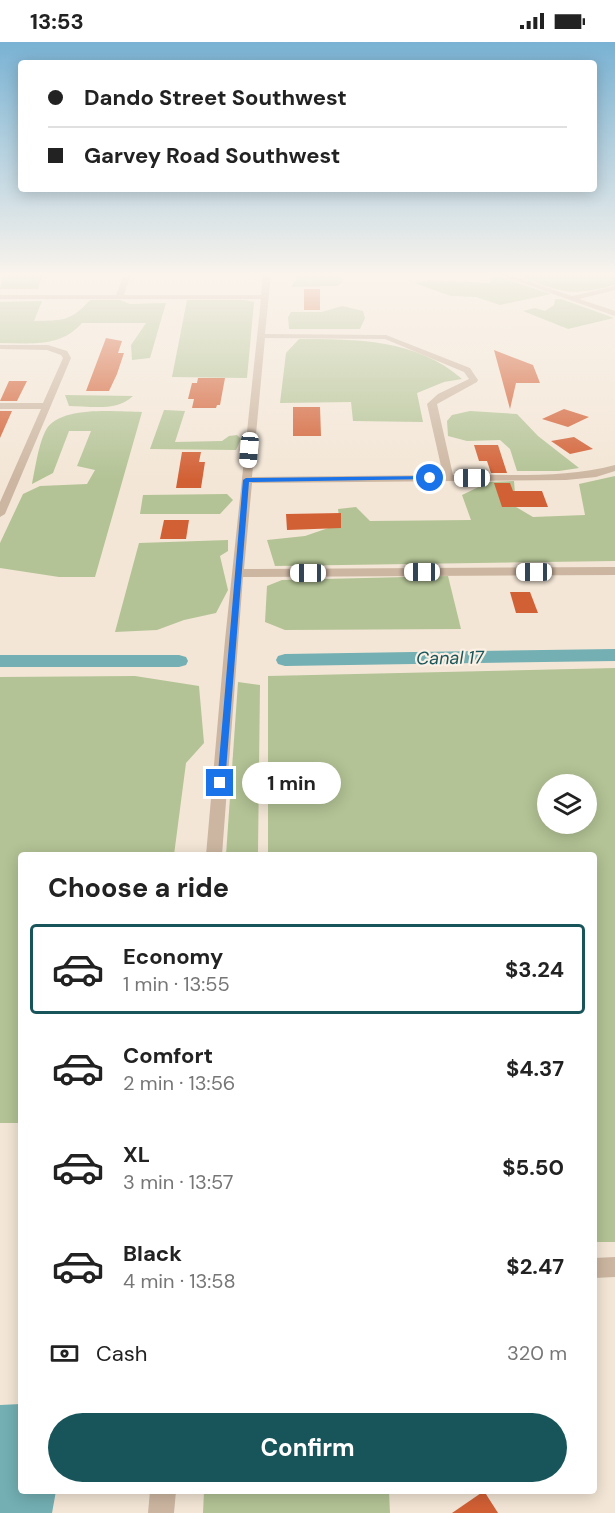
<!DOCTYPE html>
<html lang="en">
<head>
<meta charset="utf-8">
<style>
  :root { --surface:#fff; --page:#f2f2f2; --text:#222; --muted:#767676; --line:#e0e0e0; --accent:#17555b }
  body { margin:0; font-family:"DM Sans",sans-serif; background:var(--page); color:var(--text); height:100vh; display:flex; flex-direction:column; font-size:22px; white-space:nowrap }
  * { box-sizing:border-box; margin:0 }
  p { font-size:20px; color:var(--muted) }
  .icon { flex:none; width:33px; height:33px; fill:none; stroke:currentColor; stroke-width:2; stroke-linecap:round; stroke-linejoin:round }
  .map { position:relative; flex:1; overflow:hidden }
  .details { position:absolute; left:18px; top:810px; width:579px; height:642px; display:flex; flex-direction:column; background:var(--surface); border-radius:6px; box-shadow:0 3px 15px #0003 }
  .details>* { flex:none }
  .guide { position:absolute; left:18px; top:18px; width:579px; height:132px; border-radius:6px; box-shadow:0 3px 15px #0003; display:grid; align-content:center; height:132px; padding:0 30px; background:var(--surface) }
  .buttons { position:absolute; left:537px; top:732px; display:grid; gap:12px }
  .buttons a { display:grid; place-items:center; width:60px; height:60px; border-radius:50%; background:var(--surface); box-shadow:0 3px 15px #0003; font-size:30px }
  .end { position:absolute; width:27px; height:27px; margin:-14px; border:8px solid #1a73e8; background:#fff; box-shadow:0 0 0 3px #fff }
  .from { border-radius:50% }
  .bubble { position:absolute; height:42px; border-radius:21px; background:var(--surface); box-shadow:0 3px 15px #0003; font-size:20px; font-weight:700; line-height:42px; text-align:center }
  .car { position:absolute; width:18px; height:36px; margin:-18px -9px; border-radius:8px; box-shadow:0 0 4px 2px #0007; background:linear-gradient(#fff 24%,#345 0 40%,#fff 0 76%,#345 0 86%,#fff 0) }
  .guide b { display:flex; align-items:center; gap:21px; height:57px; font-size:22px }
  .guide b+b { border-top:2px solid var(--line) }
  .guide i { width:15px; height:15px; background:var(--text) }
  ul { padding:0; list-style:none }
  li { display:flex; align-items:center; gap:18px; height:90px; margin:0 12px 9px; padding:0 18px; border:3px solid transparent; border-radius:6px }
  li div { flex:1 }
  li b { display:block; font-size:22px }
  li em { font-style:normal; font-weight:700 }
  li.current { border-color:var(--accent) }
  li>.icon { width:54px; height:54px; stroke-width:1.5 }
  h2 { padding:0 30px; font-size:27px; line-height:72px }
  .pay { display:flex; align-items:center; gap:15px; height:66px; padding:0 30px; font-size:22px }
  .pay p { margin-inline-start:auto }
  .action { display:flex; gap:12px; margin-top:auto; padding:12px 30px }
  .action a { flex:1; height:69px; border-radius:36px; background:var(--accent); color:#fff; font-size:24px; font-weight:700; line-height:69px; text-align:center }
  .status { display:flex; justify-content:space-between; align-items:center; height:42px; padding:0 30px; background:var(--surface); direction:ltr }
  .status svg { height:16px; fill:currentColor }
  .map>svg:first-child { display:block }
  .green { fill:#b3c395; fill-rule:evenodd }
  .water { fill:#73afb3 }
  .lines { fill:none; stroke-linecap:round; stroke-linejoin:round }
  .canal { fill:#73afb3; fill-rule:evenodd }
  .building { fill:#d26035 }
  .minor { fill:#ccb6a1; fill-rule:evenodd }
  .route { fill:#1a73e8 }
  .labels { text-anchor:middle; stroke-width:4.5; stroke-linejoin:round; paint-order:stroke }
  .water-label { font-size:18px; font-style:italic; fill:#17555b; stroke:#fbf0e3 }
</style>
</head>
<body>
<div class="status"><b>13:53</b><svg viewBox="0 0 49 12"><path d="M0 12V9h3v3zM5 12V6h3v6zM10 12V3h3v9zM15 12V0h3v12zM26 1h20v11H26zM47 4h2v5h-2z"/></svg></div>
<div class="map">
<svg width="615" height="1471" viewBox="0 0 615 1471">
  <rect width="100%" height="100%" fill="#f3e6d6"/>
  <g class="green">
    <polygon points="3,232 43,232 38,247 0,247"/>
    <polygon points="296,232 336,232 343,240 338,244 291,245 296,238"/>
    <path d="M514 232H615V243C566 256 559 249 514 232Z"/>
    <polygon points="500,235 551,252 500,263 476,255 451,254 414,241 429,238 490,241 491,236"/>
    <polygon points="555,257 561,257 614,276 568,287 523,269 535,266 545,269 554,263"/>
    <path d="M90 258H120L130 262 166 261 150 316 132 318 131 303 146 281H82C60 306 31 301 0 301V260L42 259 34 279C63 278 70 280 90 258Z"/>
    <polygon points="187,258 245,258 254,260 247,336 172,335"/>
    <polygon points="342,264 363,269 365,276 360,287 289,287 288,275 291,270 322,270"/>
    <path d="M299 297C356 297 417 297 462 337L444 340 417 351 423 380 353 379 351 360 280 361 286 311Z"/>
    <path d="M65 353 133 354C117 370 90 364 69 364Z"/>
    <polygon points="164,368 185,369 175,400 222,399 229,394 237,393 241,397 236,408 150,407"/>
    <polygon points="470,369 517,372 538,394 579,426 559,429 517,429 510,407 500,398 467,399 448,394 447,379 452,373"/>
    <path d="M142 370 95 535H59L0 526V501L23 452 40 444 87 442 95 428 77 424 91 389H69L53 431 32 442C35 427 39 400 46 388 60 363 117 370 142 370Z"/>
    <polygon points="615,434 615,519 275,524 267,498 305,494 340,482 338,467 356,465 370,479 471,478 462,453 489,440 514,439 516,465 533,475 585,473 579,442"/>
    <polygon points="227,452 233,458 220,472 140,472 143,453"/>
    <polygon points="228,498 228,509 220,514 228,548 216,571 184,578 157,588 115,590 139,501"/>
    <polygon points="448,534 461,587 285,588 265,580 267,544 282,538"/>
    <path d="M615 626V1200H594V813H268V634ZM548 742H586V782H548Z"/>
    <polygon points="135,634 199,644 204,701 186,721 174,813 21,813 21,1081 0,1081 0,635"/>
    <polygon points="238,640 260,643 258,811 255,813 226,813"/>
    <polygon points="204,1449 389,1449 390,1471 203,1471"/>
  </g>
  <polygon class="water" points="21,1362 21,1449 56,1449 52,1471 0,1471 0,1363"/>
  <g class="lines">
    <g class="canal">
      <polygon points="615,607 615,619 285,624 278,622 276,618 278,614 285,612"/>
      <polygon points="0,613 179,613 186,615 188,619 186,623 179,625 0,625"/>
    </g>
  </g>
  <g class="building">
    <rect x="304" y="247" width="16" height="21"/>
    <polygon points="106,296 122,299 118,311 124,311 117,332 109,349 86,349"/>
    <polygon points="494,308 533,323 540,341 516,341 510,367"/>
    <polygon points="198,336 225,336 220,363 217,363 216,366 192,366 194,357 188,357 192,341 197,341"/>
    <polygon points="9,339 27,339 17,359 0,359"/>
    <polygon points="293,365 320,365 321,394 293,394"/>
    <polygon points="564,367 589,375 568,385 542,377"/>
    <polygon points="0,369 12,369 0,396"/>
    <polygon points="574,395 593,407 570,412 551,399"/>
    <polygon points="474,403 498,403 507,431 491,431 487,419 479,419"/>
    <polygon points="182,410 201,410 199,420 205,420 201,446 176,446"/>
    <polygon points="494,441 510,441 513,449 542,449 548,465 502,465"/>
    <polygon points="341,471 341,486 287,488 286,472"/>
    <polygon points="164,478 189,478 186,497 160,497"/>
    <polygon points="510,550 530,550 538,571 516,571"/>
    <polygon points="484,1449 498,1471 452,1471"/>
  </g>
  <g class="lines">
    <g class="minor">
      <path d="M124 232H131L124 253H261L263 232H271L265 292 386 293 470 326 478 338 477 340 437 362 453 433C507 432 563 437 615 423V429L596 435 566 438 252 441 244 527 615 525V533L243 535 222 813H206L225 598 261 257H0V253H116ZM265 296 385 297 464 330 469 337 438 352 427 362 443 433 252 435Z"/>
      <polygon points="497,232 508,232 572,254 615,244 615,248 579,257 615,269 615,274"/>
      <polygon points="0,303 48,303 67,309 71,316 5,472 0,475 0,460 41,367 0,367 0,361 43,361 63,316 61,313 47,308 0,307"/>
      <polygon points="615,1215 615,1235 594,1236 594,1216"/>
      <polygon points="150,1449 176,1449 174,1471 148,1471"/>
    </g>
  </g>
  <linearGradient id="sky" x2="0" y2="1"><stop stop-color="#79b2d3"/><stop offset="0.53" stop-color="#faf4ed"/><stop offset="1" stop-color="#faf4ed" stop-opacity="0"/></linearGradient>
  <rect width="615" height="438" fill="url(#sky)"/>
  <polygon class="route" points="430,434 432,437 249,440 225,741 217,743 243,438 246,436"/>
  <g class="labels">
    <g class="water-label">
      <text transform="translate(450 616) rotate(-1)" y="6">Canal 17</text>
    </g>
  </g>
</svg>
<div class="buttons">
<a><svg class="icon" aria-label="layers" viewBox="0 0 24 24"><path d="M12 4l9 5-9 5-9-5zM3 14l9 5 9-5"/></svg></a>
</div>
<i class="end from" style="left:430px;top:436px"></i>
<i class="end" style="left:220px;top:741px"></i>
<div class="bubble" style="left:242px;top:720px;width:99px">1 min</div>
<i class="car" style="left:249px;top:408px;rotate:185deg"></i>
<i class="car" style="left:472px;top:436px;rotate:270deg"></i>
<i class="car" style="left:422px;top:530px;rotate:270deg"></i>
<i class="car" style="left:534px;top:530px;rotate:270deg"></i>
<i class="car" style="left:308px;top:531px;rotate:270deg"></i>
<div class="guide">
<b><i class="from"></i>Dando Street Southwest</b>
<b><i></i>Garvey Road Southwest</b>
</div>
<section class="details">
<h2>Choose a ride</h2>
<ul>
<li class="current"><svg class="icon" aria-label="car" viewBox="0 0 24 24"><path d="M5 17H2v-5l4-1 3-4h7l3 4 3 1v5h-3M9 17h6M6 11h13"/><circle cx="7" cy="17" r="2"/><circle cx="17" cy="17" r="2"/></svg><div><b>Economy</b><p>1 min · 13:55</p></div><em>$3.24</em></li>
<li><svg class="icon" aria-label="car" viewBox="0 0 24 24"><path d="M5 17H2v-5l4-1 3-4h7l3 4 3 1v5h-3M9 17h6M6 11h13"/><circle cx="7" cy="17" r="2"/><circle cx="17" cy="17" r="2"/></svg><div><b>Comfort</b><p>2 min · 13:56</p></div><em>$4.37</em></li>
<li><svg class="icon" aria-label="car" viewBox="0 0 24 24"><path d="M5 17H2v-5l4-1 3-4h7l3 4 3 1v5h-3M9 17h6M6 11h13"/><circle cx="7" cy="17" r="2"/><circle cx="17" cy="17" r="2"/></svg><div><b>XL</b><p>3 min · 13:57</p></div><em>$5.50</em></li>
<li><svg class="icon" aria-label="car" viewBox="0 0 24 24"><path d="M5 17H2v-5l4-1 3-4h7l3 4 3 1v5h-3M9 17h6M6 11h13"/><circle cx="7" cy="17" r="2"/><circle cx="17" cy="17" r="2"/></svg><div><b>Black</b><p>4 min · 13:58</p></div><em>$2.47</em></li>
</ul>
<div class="pay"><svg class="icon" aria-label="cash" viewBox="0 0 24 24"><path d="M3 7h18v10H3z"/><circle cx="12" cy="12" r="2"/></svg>Cash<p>320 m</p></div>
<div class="action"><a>Confirm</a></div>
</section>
</div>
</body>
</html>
